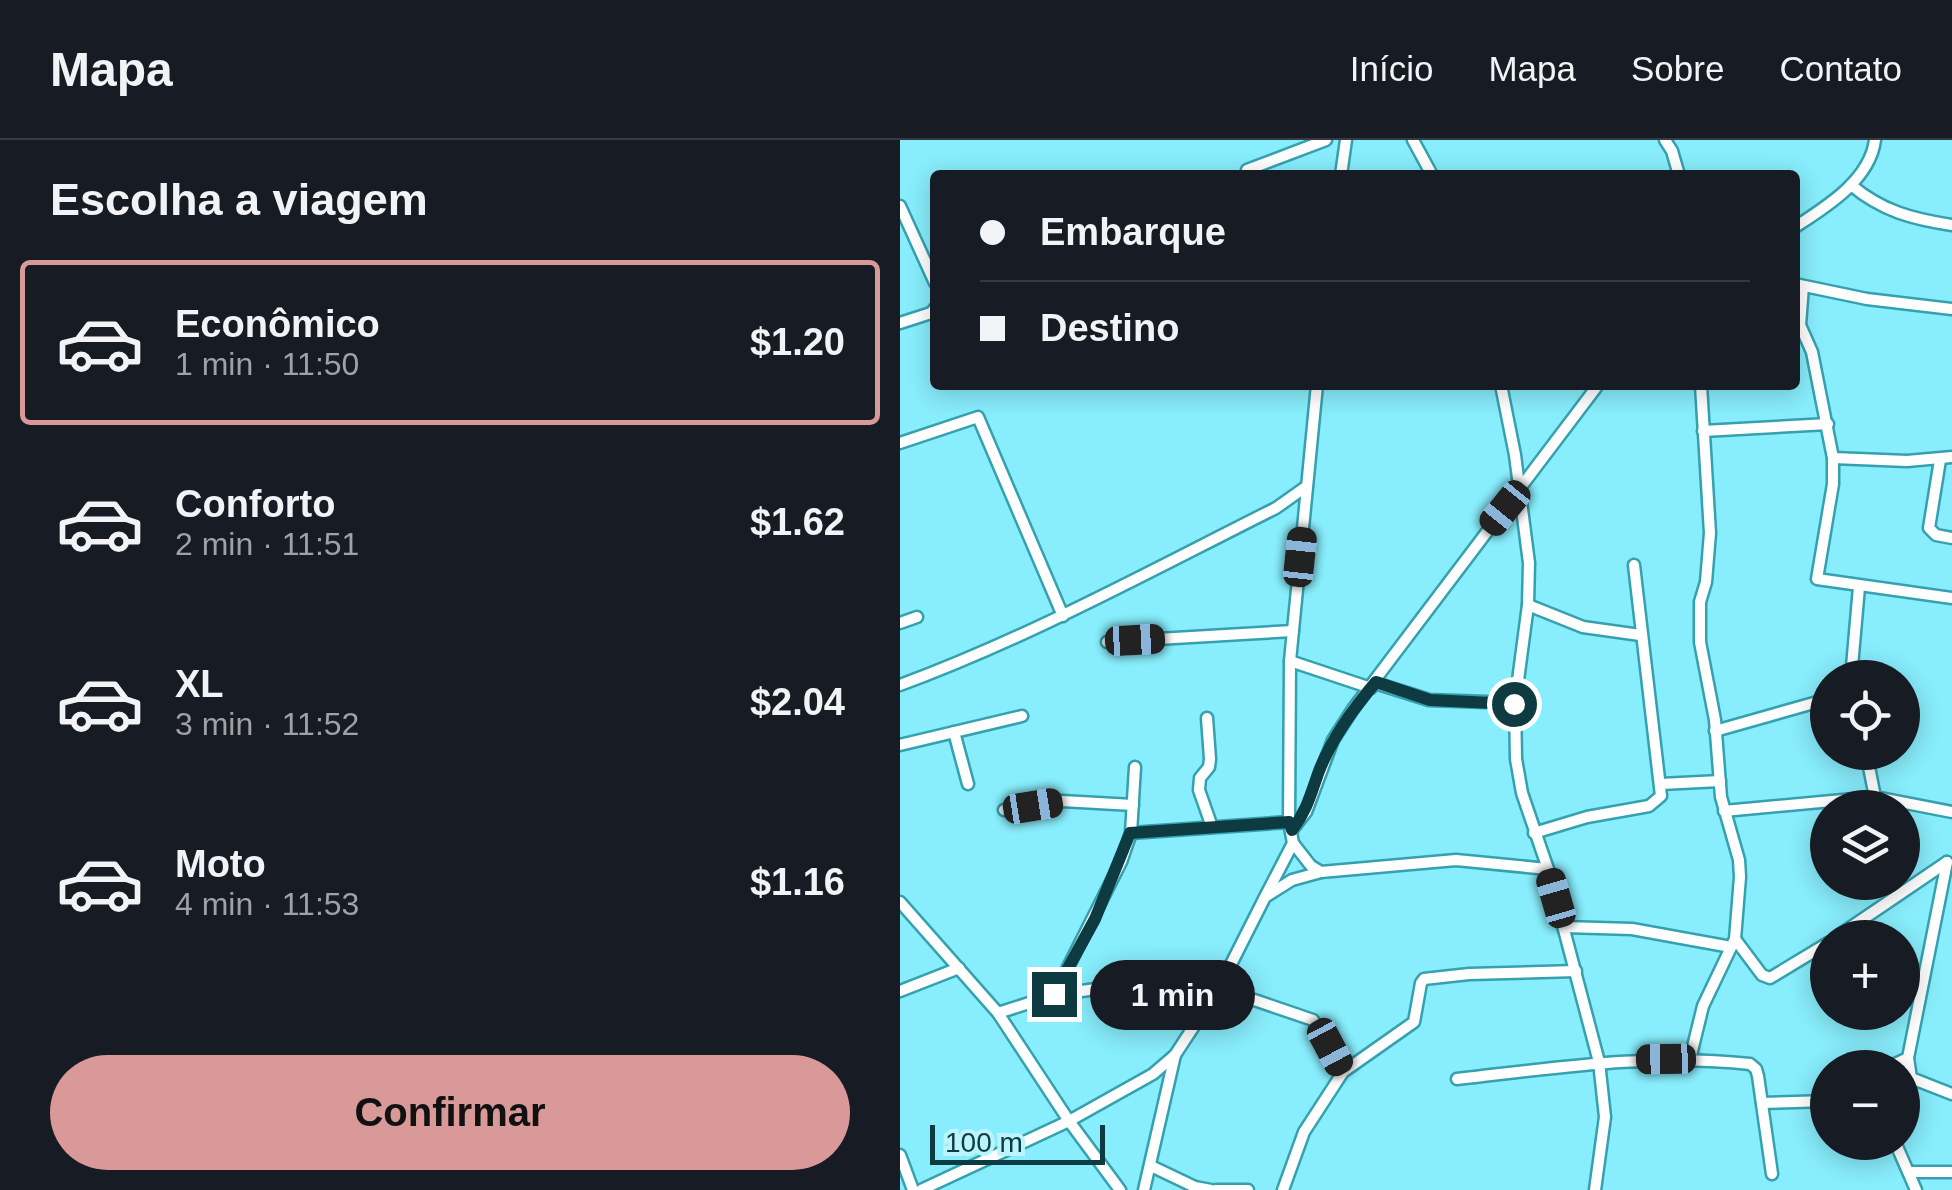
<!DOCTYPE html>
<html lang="pt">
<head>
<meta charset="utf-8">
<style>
  :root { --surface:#171b24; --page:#242831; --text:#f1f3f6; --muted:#9ea1a6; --line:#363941; --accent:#d99998 }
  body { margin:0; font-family:Arial,sans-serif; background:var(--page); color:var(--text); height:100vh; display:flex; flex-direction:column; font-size:38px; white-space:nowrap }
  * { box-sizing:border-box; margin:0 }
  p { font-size:32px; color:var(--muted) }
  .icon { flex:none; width:55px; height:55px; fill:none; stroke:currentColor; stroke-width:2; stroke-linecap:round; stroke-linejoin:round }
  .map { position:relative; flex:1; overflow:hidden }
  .details { display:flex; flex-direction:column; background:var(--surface); width:900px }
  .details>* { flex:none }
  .hud { position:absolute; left:30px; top:30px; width:870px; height:220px; border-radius:10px; box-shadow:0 5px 25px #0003; display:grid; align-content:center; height:220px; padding:0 50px; background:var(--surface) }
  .fabs { position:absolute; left:910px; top:520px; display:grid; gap:20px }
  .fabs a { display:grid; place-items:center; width:110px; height:110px; border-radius:50%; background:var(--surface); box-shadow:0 5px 25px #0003; font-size:50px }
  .scale { position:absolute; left:30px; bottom:25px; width:175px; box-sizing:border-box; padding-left:10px; border:5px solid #0e3b41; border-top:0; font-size:28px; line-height:35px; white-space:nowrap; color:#0e3b41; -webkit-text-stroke:8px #bbf4fc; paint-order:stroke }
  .end { position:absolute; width:45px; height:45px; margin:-22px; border:12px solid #0e3b41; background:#fff; box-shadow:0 0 0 5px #fff }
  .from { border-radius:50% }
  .bubble { position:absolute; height:70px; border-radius:35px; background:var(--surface); box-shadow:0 5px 25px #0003; font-size:32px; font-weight:600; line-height:70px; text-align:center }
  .car { position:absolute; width:30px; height:60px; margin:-30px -15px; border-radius:12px; box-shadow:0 0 8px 2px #0007; background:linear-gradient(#222 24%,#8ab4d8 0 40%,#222 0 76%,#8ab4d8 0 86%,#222 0) }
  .hud b { display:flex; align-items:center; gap:35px; height:95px; font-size:38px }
  .hud b+b { border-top:2px solid var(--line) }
  .hud i { width:25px; height:25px; background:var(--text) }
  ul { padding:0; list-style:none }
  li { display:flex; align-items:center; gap:30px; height:165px; margin:0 20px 15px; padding:0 30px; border:5px solid transparent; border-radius:10px }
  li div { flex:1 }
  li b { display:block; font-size:38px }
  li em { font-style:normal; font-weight:600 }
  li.selected { border-color:var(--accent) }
  li>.icon { width:90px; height:90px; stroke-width:1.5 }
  h2 { padding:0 50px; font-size:45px; line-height:120px }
  .primary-button { display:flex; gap:20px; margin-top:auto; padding:20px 50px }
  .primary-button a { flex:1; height:115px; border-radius:60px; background:var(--accent); color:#111; font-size:40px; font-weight:600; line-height:115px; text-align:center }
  header { display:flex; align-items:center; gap:60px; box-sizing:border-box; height:140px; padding:0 50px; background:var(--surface); border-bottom:2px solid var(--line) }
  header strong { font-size:48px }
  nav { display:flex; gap:55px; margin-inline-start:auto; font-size:35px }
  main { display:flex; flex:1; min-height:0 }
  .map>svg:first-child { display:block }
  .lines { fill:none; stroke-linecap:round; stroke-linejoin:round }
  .minor-casing { stroke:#35a1af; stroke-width:15 }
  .minor { stroke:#fff; stroke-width:10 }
  .route { stroke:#0e3b41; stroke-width:12 }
</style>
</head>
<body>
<header>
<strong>Mapa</strong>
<nav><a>Início</a><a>Mapa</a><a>Sobre</a><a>Contato</a></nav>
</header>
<main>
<section class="details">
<h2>Escolha a viagem</h2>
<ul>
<li class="selected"><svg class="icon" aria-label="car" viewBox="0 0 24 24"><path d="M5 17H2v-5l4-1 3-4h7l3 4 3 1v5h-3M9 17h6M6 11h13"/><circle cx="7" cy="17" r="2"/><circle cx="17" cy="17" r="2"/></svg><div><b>Econômico</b><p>1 min · 11:50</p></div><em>$1.20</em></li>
<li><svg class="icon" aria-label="car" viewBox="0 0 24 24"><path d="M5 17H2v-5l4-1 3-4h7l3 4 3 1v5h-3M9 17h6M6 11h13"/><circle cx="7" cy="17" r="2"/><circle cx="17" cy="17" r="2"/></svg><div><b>Conforto</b><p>2 min · 11:51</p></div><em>$1.62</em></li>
<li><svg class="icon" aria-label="car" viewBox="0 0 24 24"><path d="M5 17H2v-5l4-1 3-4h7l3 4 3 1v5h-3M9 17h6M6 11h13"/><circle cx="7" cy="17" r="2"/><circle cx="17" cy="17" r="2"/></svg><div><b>XL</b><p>3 min · 11:52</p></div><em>$2.04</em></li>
<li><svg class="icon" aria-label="car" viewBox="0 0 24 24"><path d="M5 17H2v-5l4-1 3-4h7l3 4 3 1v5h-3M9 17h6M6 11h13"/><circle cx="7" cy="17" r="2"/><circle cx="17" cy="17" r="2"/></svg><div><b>Moto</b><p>4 min · 11:53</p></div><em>$1.16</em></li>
</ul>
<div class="primary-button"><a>Confirmar</a></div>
</section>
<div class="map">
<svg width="1052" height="1050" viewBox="0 0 1052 1050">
  <rect width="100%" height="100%" fill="#88edfc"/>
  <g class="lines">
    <g class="minor-casing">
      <g id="minor">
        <polyline points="513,0 532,35"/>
        <polyline points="765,0 772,11 779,35"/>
        <polyline points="347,30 426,0"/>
        <polyline points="441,35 446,0"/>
        <path d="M951 45C982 71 1012 79 1052 85"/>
        <polyline points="0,66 35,143"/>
        <path d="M895 87C926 67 970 40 975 0"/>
        <polyline points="895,144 967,159 1052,169"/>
        <polyline points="903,146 900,185 912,212 933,318 933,344 917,439 1052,458"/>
        <polyline points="0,183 31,173 35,168"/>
        <polyline points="601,245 615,315 629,423 628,465 615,563 616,619 622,653 648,729 699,922 705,977 695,1050"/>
        <polyline points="803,291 928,284"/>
        <polyline points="0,303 78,277 163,476"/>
        <polyline points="933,318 1007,321 1052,317"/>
        <polyline points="1040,320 1029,388 1036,395 1052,398"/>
        <polyline points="628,465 683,487 740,495"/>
        <polyline points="0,483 17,477"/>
        <polyline points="207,502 393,491"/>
        <polyline points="390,521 471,548"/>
        <polyline points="951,538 959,447"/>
        <polyline points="475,543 529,560 615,563"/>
        <path d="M0 545C130 497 252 430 376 368L407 346"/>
        <polyline points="307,578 310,619 309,627 300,638 299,650 312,687"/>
        <polyline points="815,591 928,559"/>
        <polyline points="54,592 68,644"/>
        <polyline points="0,605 122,576"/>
        <polyline points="966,612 975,657"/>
        <polyline points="761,644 820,641"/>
        <polyline points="104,670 162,661 233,665"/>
        <polyline points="824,671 975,657 1052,672"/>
        <polyline points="392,690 406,672 433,600 453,569 698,245"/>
        <polyline points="231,693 389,682"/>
        <polyline points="634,693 687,677 749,666 761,656 734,425"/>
        <polyline points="393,703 411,726 421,732"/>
        <polyline points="1047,722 1008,918 1011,938 1052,954"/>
        <polyline points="366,755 393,703 389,682 390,521 417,245"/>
        <polyline points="0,762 98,873 169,981 220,1050"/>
        <polyline points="664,787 732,789 831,807"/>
        <polyline points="935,798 1047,722"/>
        <polyline points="835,799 862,835 870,838 928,803"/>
        <polyline points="319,848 413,880 443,932"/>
        <polyline points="0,851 59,828"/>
        <polyline points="154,855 221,722 231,693 235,627"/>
        <polyline points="98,873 154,855 237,843"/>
        <polyline points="790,919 803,866 835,799 840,737 839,720 821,657 815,580 800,502 800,462 806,442 810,393 801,245"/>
        <polyline points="986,928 1008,918"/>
        <path d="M557 939C656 928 751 913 850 924L856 929 858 936 872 1034"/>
        <polyline points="862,963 928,961"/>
        <polyline points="995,1002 1016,1050"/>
        <polyline points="0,1015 13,1050"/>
        <polyline points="251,1026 295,1047 311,1050"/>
        <polyline points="1009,1032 1052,1032"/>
        <polyline points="21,1050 169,981 253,934 275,915 319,848 365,757 392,740 421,732 556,720 648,729"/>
        <polyline points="244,1050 275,915"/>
        <polyline points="316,1050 348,1050"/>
        <polyline points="383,1050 404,992 443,932 514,882 521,843 524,839 569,834 676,831"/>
      </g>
    </g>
    <use href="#minor" class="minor"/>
  </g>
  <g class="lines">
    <path class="route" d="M154 854 195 779 230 693 389 682 392 690C407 671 411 653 419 631 432 598 452 570 476 542L530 560 614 564"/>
  </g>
</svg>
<div class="fabs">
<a><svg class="icon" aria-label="locate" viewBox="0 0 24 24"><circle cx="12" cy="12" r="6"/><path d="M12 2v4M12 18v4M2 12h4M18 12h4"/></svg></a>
<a><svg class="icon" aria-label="layers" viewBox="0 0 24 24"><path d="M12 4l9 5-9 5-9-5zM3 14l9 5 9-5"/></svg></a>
<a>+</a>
<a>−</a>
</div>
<div class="scale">100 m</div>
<i class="end from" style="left:614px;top:564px"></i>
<i class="end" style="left:154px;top:854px"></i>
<div class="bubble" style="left:190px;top:820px;width:165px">1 min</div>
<i class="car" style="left:605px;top:368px;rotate:219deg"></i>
<i class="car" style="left:400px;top:417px;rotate:6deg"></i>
<i class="car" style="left:235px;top:500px;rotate:87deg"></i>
<i class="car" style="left:133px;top:666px;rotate:81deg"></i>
<i class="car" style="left:656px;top:758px;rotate:344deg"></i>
<i class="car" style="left:430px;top:907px;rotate:152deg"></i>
<i class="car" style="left:766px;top:919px;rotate:269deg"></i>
<div class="hud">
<b><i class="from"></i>Embarque</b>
<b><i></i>Destino</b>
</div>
</div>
</main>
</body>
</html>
